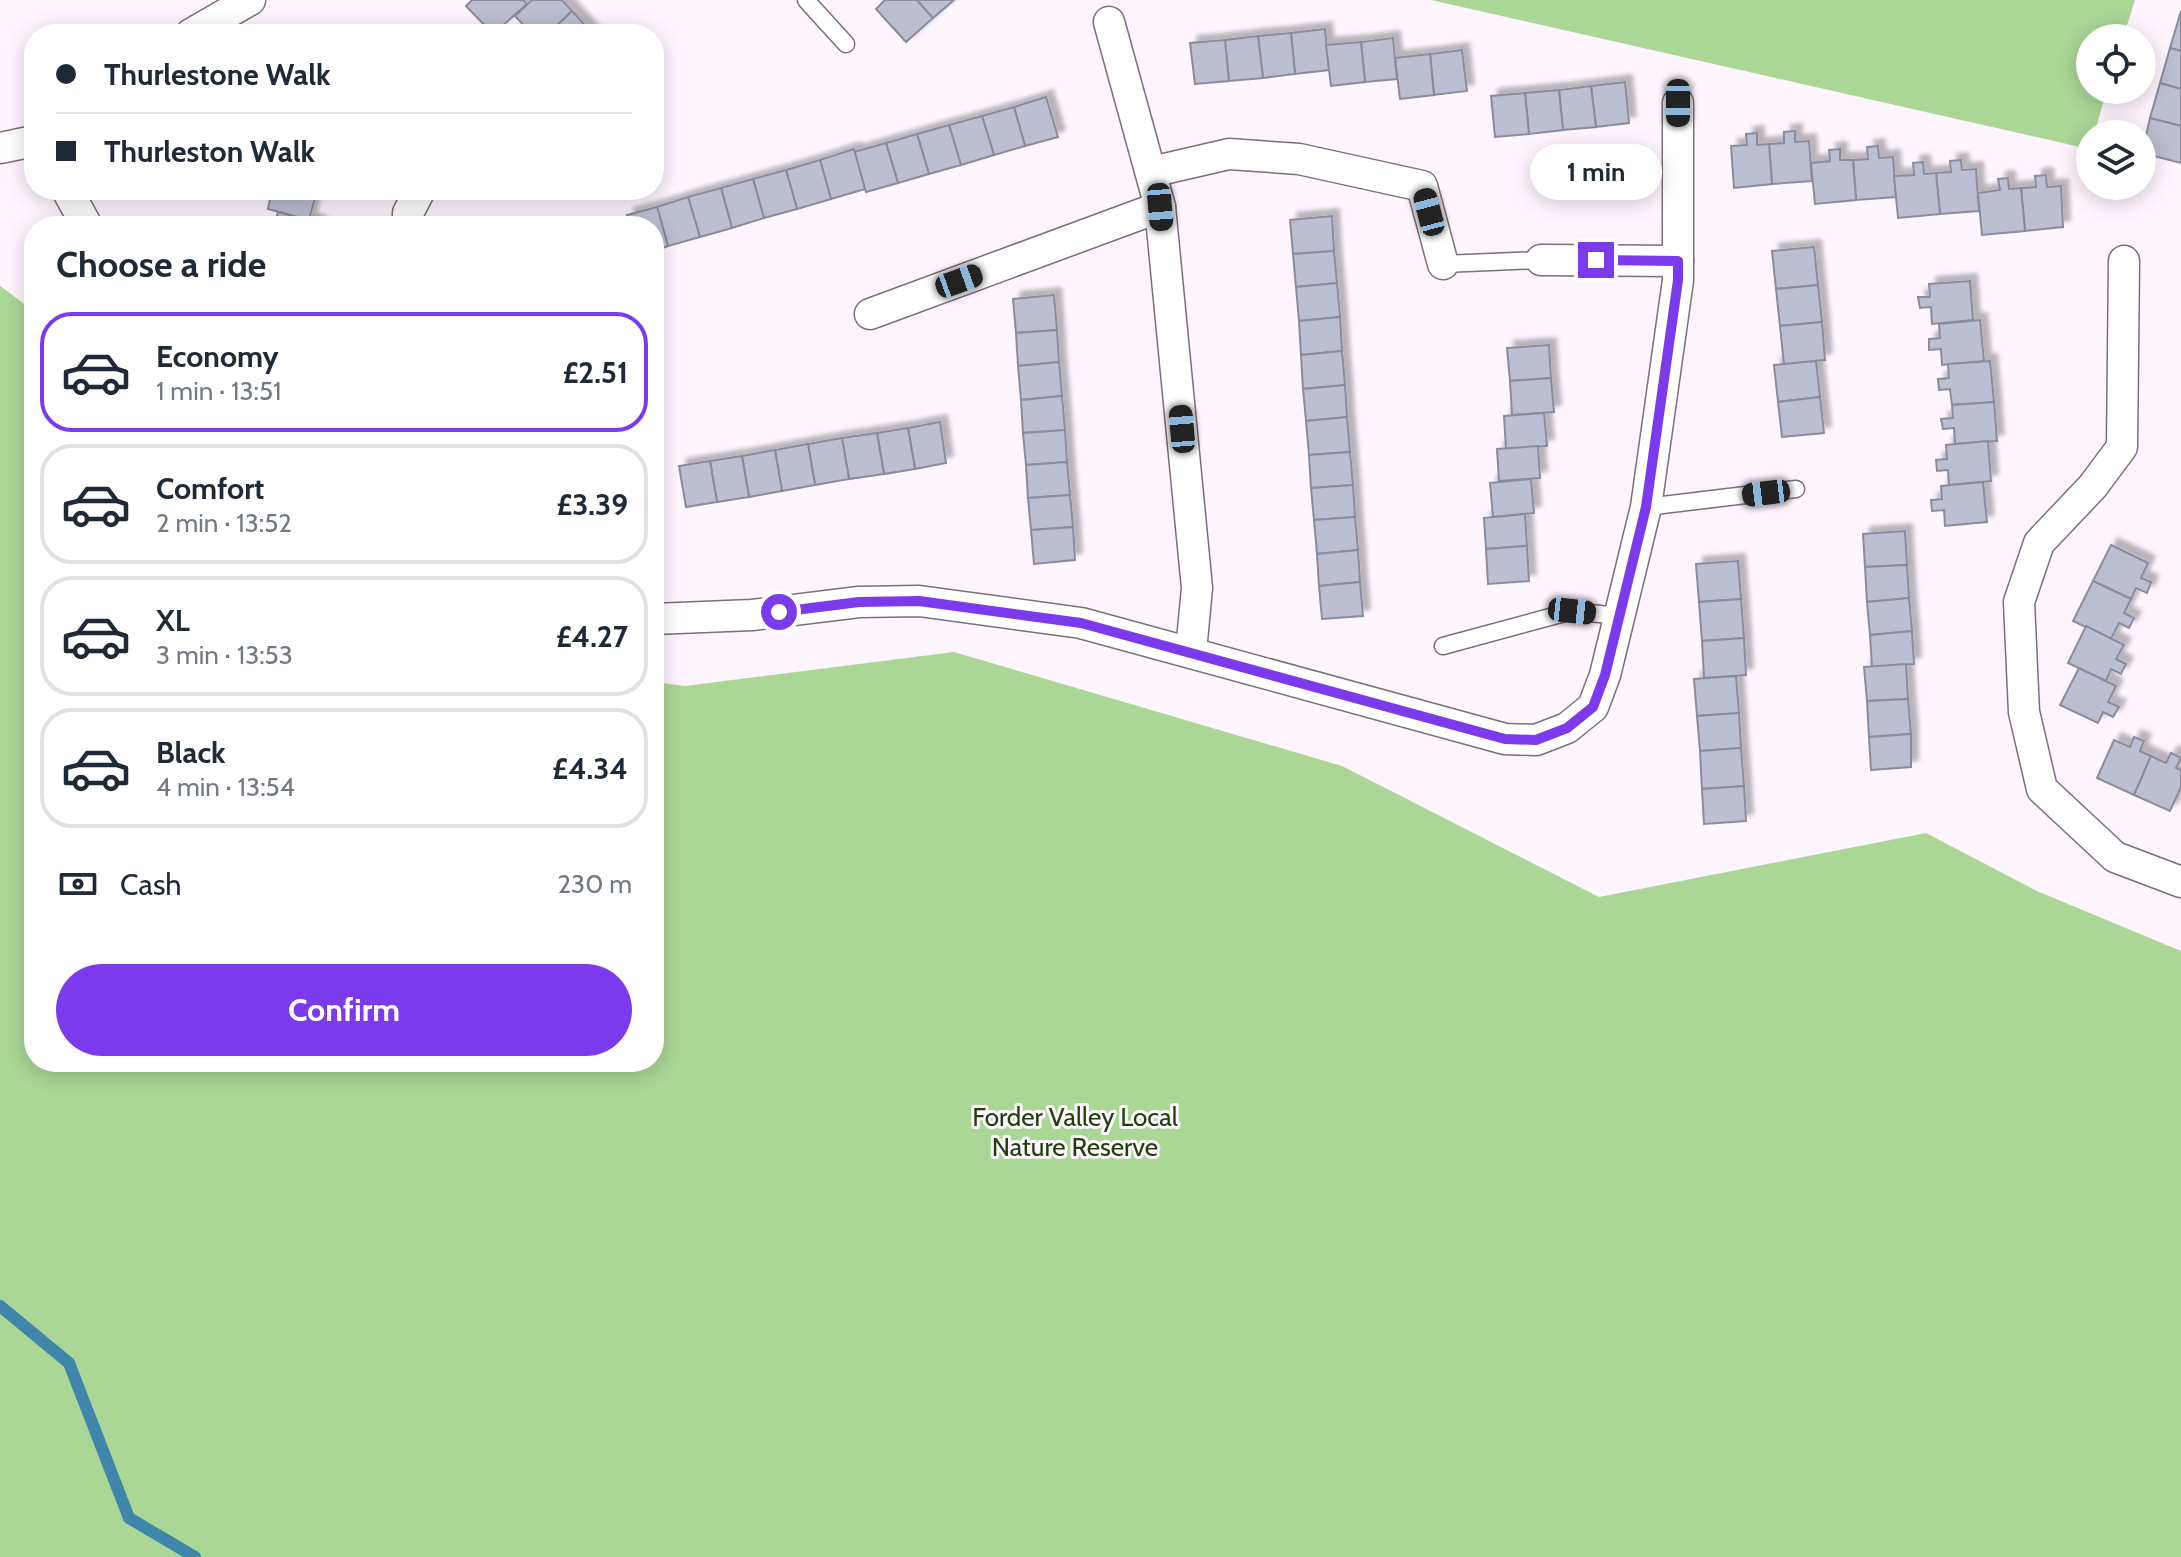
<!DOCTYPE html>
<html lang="en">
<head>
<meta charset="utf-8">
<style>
  :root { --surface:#fff; --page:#f6f6f7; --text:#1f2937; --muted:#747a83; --line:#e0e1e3; --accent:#7c3aed }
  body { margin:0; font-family:Cabin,sans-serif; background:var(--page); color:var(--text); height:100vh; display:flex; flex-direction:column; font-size:30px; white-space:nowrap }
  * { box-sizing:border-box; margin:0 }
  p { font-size:26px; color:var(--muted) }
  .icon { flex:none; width:44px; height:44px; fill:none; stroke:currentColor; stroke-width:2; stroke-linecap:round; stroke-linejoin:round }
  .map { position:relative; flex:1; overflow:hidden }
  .sheet { position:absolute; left:24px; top:216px; width:640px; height:856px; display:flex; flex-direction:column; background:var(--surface); border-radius:32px; box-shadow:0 4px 20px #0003 }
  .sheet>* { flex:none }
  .banner { position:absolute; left:24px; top:24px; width:640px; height:176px; border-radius:32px; box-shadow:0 4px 20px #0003; display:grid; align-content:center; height:176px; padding:0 32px; background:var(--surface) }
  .fabs { position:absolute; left:2076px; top:24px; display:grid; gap:16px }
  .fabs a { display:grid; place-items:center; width:80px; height:80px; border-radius:50%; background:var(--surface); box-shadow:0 4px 20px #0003; font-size:40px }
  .end { position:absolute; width:36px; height:36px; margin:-18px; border:10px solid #7c3aed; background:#fff; box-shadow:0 0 0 4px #fff }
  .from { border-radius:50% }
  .bubble { position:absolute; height:56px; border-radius:28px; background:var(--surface); box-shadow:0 4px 20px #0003; font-size:26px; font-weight:800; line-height:56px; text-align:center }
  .car { position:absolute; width:24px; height:48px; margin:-24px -12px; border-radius:10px; box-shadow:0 0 6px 2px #0007; background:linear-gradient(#222 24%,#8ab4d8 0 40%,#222 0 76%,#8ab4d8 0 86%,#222 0) }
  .banner b { display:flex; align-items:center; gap:28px; height:76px; font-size:30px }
  .banner b+b { border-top:2px solid var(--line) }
  .banner i { width:20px; height:20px; background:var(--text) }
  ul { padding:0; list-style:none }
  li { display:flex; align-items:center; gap:24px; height:120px; margin:0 16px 12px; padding:0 16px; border:4px solid var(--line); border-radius:32px }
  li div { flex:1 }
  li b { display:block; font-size:30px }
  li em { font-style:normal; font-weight:800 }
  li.current { border-color:var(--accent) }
  li>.icon { width:72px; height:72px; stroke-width:1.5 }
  h2 { padding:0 32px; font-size:36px; line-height:96px }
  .pay { display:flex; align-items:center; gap:20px; height:88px; padding:0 32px; font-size:30px }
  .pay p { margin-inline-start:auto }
  .action { display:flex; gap:16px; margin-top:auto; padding:16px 32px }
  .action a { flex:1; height:92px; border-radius:48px; background:var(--accent); color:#fff; font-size:32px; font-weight:800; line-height:92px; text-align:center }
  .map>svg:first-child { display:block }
  .green { fill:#aad795 }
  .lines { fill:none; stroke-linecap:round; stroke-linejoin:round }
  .stream { stroke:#3f86aa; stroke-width:12 }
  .building { fill:#bcbed1; stroke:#8a8c9e; stroke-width:2; filter:url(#shadow) }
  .lane-casing { stroke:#7c6e7b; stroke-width:19 }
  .street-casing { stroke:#7c6e7b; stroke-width:33 }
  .lane { stroke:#fff; stroke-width:16 }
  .street { stroke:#fff; stroke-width:30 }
  .route { stroke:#7c3aed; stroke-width:10 }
  .labels { text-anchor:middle; stroke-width:6; stroke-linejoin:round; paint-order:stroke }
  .park-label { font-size:26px; fill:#1e3f09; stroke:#fef5fe }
</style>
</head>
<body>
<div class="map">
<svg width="2181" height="1557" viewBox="0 0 2181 1557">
  <defs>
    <filter id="shadow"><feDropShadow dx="7" dy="-7" stdDeviation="2" flood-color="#0004"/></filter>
  </defs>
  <rect width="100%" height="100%" fill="#fef5fe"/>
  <g class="green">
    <polygon points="1431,0 2135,0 2123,38 2090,38 2090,90 2107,90 2094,134 2090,134 2089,149"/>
    <polygon points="0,286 34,311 34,1062 654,1062 654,682 685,686 954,652 1342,766 1599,897 1926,833 2037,891 2181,951 2181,1557 0,1557"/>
  </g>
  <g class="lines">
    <polyline class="stream" points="0,1306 69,1363 129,1518 195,1557"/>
  </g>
  <g class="building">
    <polygon points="472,0 523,0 527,4 493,34 466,6"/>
    <polygon points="532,0 562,0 572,11 548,34 532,34 515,16"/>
    <polygon points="885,0 917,0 933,18 906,42 876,9"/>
    <polygon points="917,0 954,0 933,18"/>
    <polygon points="572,11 593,34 548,34"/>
    <polygon points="2181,11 2181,51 2170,48"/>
    <polygon points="1325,29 1329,70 1295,74 1291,33"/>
    <polygon points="1291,33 1295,74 1263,78 1258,36"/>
    <polygon points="1258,36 1263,78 1229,81 1225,40"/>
    <polygon points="1393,38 1397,79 1365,82 1361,42"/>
    <polygon points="1225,40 1229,81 1195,84 1190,43"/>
    <polygon points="1361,42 1365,82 1331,86 1326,45"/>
    <polygon points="2170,48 2181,51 2181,89 2160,83"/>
    <polygon points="1462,50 1467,91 1434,95 1430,54"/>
    <polygon points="1430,54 1434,95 1400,99 1395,58"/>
    <polygon points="1625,82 1629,123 1596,127 1591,86"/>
    <polygon points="2160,83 2181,89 2181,126 2150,118"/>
    <polygon points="1591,86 1596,127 1563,130 1559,90"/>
    <polygon points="1559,90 1563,130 1529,134 1525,93"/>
    <polygon points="1525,93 1529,134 1495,137 1491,96"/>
    <polygon points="1046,97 1058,137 1025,146 1014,107"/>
    <polygon points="1014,107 1025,146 994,155 982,116"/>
    <polygon points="982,116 994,155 961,165 949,125"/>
    <polygon points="2150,118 2181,126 2181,163 2142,153"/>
    <polygon points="949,125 961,165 929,174 917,134"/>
    <polygon points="1795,131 1795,142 1809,141 1812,181 1772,184 1769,144 1784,143 1784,132"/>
    <polygon points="1757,133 1757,145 1769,144 1772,184 1734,188 1731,146 1747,145 1746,134"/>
    <polygon points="917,134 929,174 898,183 886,143"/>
    <polygon points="886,143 898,183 866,192 854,152"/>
    <polygon points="1878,146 1879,158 1893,157 1896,197 1856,200 1853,160 1868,159 1867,147"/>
    <polygon points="854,149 865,189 831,199 820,160"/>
    <polygon points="1840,149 1840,160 1853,160 1856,200 1815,204 1811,163 1830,161 1829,150"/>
    <polygon points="820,160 831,199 797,209 786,170"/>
    <polygon points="1961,160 1962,170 1976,169 1979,211 1940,214 1936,173 1951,172 1950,161"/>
    <polygon points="1923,162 1924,174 1936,173 1940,214 1898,218 1894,176 1914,175 1913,163"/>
    <polygon points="786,170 797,209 764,218 753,179"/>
    <polygon points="2046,175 2047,187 2061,186 2063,227 2025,231 2021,188 2036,187 2035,176"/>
    <polygon points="2008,178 2009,189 2021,188 2025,231 1982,235 1978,193 2000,190 1998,179"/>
    <polygon points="753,179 764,218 732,228 721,188"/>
    <polygon points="721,188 732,228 700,237 688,197"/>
    <polygon points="272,190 317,190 309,220 268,209"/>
    <polygon points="688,197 700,237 668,246 657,207"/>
    <polygon points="657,207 668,246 654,251 654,226 630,226 627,215"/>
    <polygon points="278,212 319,223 318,226 274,226"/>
    <polygon points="1332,216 1334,251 1293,254 1290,220"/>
    <polygon points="1814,247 1818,285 1776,289 1772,251"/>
    <polygon points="1334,251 1337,283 1296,287 1293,254"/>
    <polygon points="1970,281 1973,320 1932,324 1931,307 1920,308 1918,297 1930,297 1929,284"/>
    <polygon points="1337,283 1340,317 1299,321 1296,287"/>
    <polygon points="1818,285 1822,322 1780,326 1776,289"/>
    <polygon points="1054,295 1057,330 1016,333 1013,299"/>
    <polygon points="1340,317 1342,351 1301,355 1299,321"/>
    <polygon points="1980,320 1984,361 1942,365 1941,349 1929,350 1929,339 1940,338 1939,324"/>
    <polygon points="1822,322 1825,360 1784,364 1780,326"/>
    <polygon points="1057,330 1059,362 1018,366 1016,333"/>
    <polygon points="1549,345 1551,378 1510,381 1507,348"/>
    <polygon points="1342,351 1345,385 1303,389 1301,355"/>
    <polygon points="1816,361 1820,397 1778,402 1774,365"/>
    <polygon points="1990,361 1994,402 1952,405 1950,389 1939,390 1938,379 1949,378 1948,364"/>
    <polygon points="1059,362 1062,396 1021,400 1018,366"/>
    <polygon points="1551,378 1554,412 1512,415 1510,381"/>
    <polygon points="1345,385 1347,417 1306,421 1303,389"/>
    <polygon points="1062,396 1065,430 1023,433 1021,400"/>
    <polygon points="1820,397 1824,433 1782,437 1778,402"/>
    <polygon points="1994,402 1997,441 1955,444 1954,428 1943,429 1941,419 1953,418 1952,405"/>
    <polygon points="1544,413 1547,446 1506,449 1504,416"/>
    <polygon points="1347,417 1350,452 1309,455 1306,421"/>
    <polygon points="940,422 946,463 915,469 908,428"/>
    <polygon points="908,428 915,469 884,474 877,433"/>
    <polygon points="1065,430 1067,462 1026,465 1023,433"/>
    <polygon points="877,433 884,474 849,479 842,438"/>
    <polygon points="842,438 849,479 815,485 808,444"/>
    <polygon points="1988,441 1991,481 1949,485 1948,470 1937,471 1936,460 1947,459 1946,445"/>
    <polygon points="808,444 815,485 782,491 775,450"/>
    <polygon points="1538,446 1540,478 1499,481 1497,449"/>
    <polygon points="775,450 782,491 749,497 742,456"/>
    <polygon points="1350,452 1353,485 1311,488 1309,455"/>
    <polygon points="742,456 749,497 717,502 710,461"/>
    <polygon points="710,461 717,502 686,507 679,466"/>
    <polygon points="1067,462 1070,495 1028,498 1026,465"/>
    <polygon points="1531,479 1534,513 1493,517 1490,483"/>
    <polygon points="1983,482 1987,522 1945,526 1944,510 1932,511 1931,500 1942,499 1941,486"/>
    <polygon points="1353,485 1355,517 1314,520 1311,488"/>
    <polygon points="1070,495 1073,527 1031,530 1028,498"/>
    <polygon points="1525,514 1527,546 1486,549 1484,518"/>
    <polygon points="1355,517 1358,550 1317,554 1314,520"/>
    <polygon points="1073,527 1075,560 1034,564 1031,530"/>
    <polygon points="1905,531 1907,565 1865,567 1863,534"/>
    <polygon points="2111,545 2148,563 2141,578 2151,582 2147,593 2136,588 2131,599 2093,581"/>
    <polygon points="1527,546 1529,581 1488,584 1486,549"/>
    <polygon points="1358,550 1360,582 1319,586 1317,554"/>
    <polygon points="1738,561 1741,599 1699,602 1696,564"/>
    <polygon points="1907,565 1909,598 1867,602 1865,567"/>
    <polygon points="2093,581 2131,599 2124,613 2134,618 2129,628 2119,623 2111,639 2073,621"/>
    <polygon points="1360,582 1363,616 1322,619 1319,586"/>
    <polygon points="1909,598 1912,631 1870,635 1867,602"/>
    <polygon points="1741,599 1744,638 1702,641 1699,602"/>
    <polygon points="2086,626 2124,645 2116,659 2126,664 2121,674 2111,669 2106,681 2068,663"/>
    <polygon points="1912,631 1914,664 1872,667 1870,635"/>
    <polygon points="1744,638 1746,675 1704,678 1702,641"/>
    <polygon points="1906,664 1908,699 1867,701 1864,667"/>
    <polygon points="2079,668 2116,686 2108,702 2119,707 2113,717 2103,712 2098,723 2060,705"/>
    <polygon points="1736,676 1739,713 1697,716 1694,679"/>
    <polygon points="1908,699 1911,734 1869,737 1867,701"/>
    <polygon points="1739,713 1741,748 1700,751 1697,716"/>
    <polygon points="1911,734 1911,767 1871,770 1869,737"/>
    <polygon points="2134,737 2144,741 2140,751 2151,756 2134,795 2097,778 2114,740 2130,747"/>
    <polygon points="1741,748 1744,786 1702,789 1700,751"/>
    <polygon points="2171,753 2181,758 2176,768 2181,770 2181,787 2170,811 2134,795 2151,756 2166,763"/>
    <polygon points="1744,786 1746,821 1704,824 1702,789"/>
  </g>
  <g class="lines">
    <g class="lane-casing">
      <g id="lane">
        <polyline points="806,0 846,44"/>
        <polyline points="1443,264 1541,260"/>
        <polyline points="1646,507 1796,489"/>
        <polyline points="1443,646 1572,611 1618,616"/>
      </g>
    </g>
    <g class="street-casing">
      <g id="street">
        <polyline points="1109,22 1160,207 1197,588 1191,651"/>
        <polyline points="191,34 250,0"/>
        <polyline points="0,148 34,141"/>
        <polyline points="1151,172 1229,154 1299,159 1422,186 1443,264"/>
        <polyline points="67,190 87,226"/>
        <polyline points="408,226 408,213 420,190"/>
        <polyline points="1541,260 1678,261"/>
        <polyline points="2124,261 2122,447 2093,486 2039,543 2019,602 2024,712 2042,789 2115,857 2181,882"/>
        <polyline points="870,314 1160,207"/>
        <polyline points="654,619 752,615 859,602 919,601 1081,623 1505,739 1536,740 1567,728 1593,707 1605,675 1646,507 1678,280 1678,103"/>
      </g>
    </g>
    <use href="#lane" class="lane"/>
    <use href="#street" class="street"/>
  </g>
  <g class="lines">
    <polyline class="route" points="779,612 859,602 919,601 1081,623 1505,739 1536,740 1567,728 1593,707 1605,675 1646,507 1678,280 1678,261 1596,260"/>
  </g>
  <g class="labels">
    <g class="park-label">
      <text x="1075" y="1126">Forder Valley Local<tspan x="1075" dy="30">Nature Reserve</tspan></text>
    </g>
  </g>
</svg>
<div class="fabs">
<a><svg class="icon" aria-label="locate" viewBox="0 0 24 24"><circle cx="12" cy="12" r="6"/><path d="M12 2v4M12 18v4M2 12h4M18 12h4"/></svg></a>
<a><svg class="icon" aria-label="layers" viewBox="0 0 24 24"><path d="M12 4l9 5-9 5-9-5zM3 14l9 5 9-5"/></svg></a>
</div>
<i class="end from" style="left:779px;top:612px"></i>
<i class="end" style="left:1596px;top:260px"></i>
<div class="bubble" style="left:1530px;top:144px;width:132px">1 min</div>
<i class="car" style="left:1678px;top:103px;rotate:180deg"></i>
<i class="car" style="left:1160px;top:207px;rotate:175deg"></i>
<i class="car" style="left:1429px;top:212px;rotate:345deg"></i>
<i class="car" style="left:959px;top:281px;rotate:70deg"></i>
<i class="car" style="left:1182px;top:429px;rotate:355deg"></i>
<i class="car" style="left:1766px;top:493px;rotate:263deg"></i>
<i class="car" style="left:1572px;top:611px;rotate:96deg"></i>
<div class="banner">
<b><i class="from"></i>Thurlestone Walk</b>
<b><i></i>Thurleston Walk</b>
</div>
<section class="sheet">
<h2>Choose a ride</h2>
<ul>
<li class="current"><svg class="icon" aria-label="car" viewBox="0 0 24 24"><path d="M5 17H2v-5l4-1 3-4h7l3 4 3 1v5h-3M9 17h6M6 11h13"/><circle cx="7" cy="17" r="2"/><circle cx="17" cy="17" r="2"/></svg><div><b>Economy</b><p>1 min · 13:51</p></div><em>£2.51</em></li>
<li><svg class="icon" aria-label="car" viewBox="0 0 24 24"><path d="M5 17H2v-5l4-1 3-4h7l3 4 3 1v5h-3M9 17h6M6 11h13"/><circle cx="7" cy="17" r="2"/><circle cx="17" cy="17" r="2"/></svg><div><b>Comfort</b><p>2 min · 13:52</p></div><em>£3.39</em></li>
<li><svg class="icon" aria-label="car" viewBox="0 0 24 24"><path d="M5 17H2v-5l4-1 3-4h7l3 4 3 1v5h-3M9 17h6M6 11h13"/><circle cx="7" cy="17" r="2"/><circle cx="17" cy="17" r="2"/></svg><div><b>XL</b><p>3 min · 13:53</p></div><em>£4.27</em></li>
<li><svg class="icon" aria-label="car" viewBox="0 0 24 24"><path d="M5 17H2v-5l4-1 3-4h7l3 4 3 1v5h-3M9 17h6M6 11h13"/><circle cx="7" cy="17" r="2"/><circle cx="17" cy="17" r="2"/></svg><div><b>Black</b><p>4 min · 13:54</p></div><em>£4.34</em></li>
</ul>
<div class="pay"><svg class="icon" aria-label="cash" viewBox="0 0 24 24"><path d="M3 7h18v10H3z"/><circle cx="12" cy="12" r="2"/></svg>Cash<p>230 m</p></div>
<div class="action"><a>Confirm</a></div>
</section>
</div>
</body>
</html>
